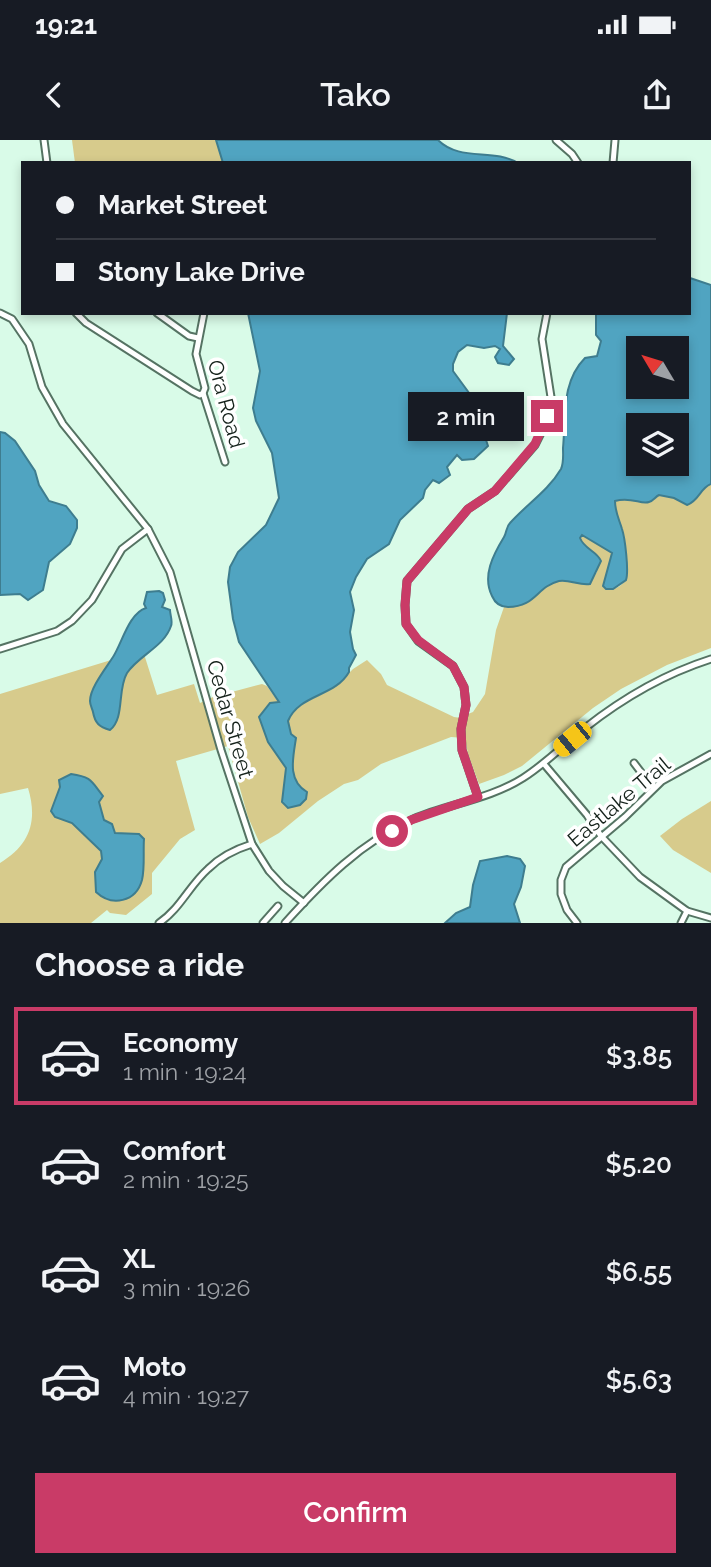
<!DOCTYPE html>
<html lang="en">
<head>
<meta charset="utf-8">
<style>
  :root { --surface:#171b24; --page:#242831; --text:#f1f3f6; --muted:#9ea1a6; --line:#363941; --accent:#c93b67 }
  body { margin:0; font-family:Raleway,sans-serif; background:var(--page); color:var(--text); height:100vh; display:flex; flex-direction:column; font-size:26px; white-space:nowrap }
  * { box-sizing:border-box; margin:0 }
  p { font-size:23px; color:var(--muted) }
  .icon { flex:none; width:38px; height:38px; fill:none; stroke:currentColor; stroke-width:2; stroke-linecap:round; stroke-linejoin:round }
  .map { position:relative; height:783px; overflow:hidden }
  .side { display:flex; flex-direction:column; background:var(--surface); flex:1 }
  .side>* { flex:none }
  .banner { position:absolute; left:21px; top:21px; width:670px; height:154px; border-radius:0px; box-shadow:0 4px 10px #0003; display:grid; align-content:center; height:154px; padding:0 35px; background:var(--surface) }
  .needle { width:46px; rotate:308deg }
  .fabs { position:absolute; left:626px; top:196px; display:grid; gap:14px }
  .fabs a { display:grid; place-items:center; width:63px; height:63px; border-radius:0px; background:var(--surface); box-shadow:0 4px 10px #0003; font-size:35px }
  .end { position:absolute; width:32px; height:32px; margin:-16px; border:9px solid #c93b67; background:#fff; box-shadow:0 0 0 4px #fff }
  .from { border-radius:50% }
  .bubble { position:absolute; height:49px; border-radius:0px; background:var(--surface); box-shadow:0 4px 10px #0003; font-size:23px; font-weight:600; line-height:49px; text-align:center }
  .car { position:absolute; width:21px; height:42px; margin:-21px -10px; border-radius:9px; box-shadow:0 0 5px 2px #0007; background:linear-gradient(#f5c518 24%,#345 0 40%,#f5c518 0 76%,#345 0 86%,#f5c518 0) }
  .banner b { display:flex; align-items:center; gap:24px; height:66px; font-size:26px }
  .banner b+b { border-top:2px solid var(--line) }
  .banner i { width:18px; height:18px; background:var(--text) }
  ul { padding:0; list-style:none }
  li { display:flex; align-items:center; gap:21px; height:98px; margin:0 14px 10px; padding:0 21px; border:4px solid transparent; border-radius:0px }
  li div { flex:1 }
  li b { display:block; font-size:26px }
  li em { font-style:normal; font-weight:600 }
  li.current { border-color:var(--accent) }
  li>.icon { width:63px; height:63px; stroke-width:1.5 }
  h2 { padding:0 35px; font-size:32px; line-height:84px }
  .button { display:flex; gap:14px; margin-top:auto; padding:14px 35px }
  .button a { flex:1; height:80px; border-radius:0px; background:var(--accent); color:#fff; font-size:28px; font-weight:600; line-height:80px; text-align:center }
  .status { display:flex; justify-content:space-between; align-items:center; height:49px; padding:0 35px; background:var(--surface); direction:ltr }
  .status svg { height:19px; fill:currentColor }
  header { display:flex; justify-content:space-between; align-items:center; height:91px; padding:0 35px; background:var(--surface); font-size:32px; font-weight:600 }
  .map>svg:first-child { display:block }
  .green { fill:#d7cb8c }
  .water { fill:#50a4c1; stroke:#3e7d8f; stroke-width:2; fill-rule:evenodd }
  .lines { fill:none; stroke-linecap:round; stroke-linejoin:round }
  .minor-casing { stroke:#557363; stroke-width:9 }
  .minor { stroke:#fff; stroke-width:5 }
  .route { stroke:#c93b67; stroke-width:9 }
  .labels { text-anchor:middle; stroke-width:7; stroke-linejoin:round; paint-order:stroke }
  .street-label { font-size:21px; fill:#14211a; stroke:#fff }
</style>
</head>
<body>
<div class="status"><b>19:21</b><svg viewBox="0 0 49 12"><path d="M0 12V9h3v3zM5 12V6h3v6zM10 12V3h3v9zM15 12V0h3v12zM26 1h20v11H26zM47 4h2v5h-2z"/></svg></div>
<header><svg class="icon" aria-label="back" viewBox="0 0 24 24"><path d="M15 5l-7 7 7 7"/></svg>Tako<svg class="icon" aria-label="share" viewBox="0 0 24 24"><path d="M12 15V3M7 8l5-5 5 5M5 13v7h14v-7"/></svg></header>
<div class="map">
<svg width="711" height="783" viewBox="0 0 711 783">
  <rect width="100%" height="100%" fill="#d9fbe8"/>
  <g class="green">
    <polygon points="72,0 216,0 223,23 75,23"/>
    <path d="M711 344V508L667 525 621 549 593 568 522 626 504 635 479 644 468 614 465 598 451 597 381 624 358 640 344 644 318 661 279 693 260 704 248 677 228 606 176 621 195 690 180 699 152 733V754L126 775 110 773 107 770 91 783H0V723C30 705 38 681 28 648L0 654V554L121 517 144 514 157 555 194 544 200 563 213 557 262 544 267 546 279 563 297 566 320 555 340 542 353 529 367 520 381 534 387 545 454 577 468 579V574L473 572 485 554 496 490 504 467C536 468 535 447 559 441 568 439 578 444 587 445L597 432C592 420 584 409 580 398L582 395 612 413 603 446 606 449C648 452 615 380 615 361 633 355 642 367 659 355L674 358 687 365C699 361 700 349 711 344Z"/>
    <polygon points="711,661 711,733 673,710 660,696 682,679"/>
  </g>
  <g class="water">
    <path d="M216 0H438C460 22 493 8 518 23H223Z"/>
    <path d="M690 138 711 145V344C700 348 699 361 687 365L674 358 659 355C655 357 653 361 649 362 641 365 631 356 615 361 615 372 619 379 622 389 625 398 629 431 626 440L613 449H606L603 446 612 413 582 395 580 398C584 409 597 411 601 421L590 444C580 446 569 439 559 441 536 447 536 467 508 467 500 467 495 463 492 456 482 436 493 415 504 397 507 392 506 387 510 383 527 364 548 351 561 329 564 322 563 315 563 308 566 277 561 242 585 218L597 216 601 201 596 195V173H690ZM639 208H677V247H639ZM639 285H677V324H639Z"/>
    <path d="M248 173H507L503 206 514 219 509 225 498 223 495 217 500 209 495 206 484 208 467 205 458 212 453 224V231L472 257 469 279 471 289 475 296 486 300 488 306 474 319 462 320 457 315 447 327 450 335 439 343 433 340 425 350 423 358 400 380 389 404 367 419 356 437 350 452 354 470 350 492 353 509 356 515 349 528V532C335 557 299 554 288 581L291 594 296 598C293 618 287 640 307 652L306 659 300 665 288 668 282 662 286 628 268 602 259 577 270 563 279 562 239 502 233 479 228 442 230 427 238 412 266 385 279 358 272 313 256 281 253 268 260 231Z"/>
    <polygon points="0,292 5,293 15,301 35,331 39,345 49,361 66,366 77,380 77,388 70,404 49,422 43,450 28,460 20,454 0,455"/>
    <path d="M159 451 163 453 165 460 162 467 170 470C170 475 173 481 171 486 164 507 139 515 127 533 117 550 125 578 110 590 99 587 95 583 93 572 92 568 90 565 90 561 90 548 106 528 113 517 122 503 129 473 146 468L144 464 147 452Z"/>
    <path d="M71 634C92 637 91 641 103 656L99 662 104 680 112 684 115 693 139 694 144 699C143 712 145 727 142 740 136 762 112 767 96 752L95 732 102 719 101 711 72 683 55 677 51 671 60 647 59 640Z"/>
    <polygon points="507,716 520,719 525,726 521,747 514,764 520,783 445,783 456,773 470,767 473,745 480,721"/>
  </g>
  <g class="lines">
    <g class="minor-casing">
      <g id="minor">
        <polyline points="44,0 47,23"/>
        <polyline points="556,0 572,14 578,23"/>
        <polyline points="613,23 615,0"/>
        <polyline points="0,173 12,179 29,204 42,247 63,284 148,389 122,409 92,460 72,481 57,491 0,509"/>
        <polyline points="76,173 86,183 192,251 200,255 203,253"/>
        <polyline points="157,173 189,196 198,198"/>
        <polyline points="204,173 196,214 205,248 203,253 225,322"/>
        <polyline points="148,389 170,432 221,610 252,704 269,731 283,746 304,763"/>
        <polyline points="634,623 653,648"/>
        <polyline points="544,624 587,675 601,696 640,737 687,771 711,778"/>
        <polyline points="478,657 462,610 461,589 466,565 464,547 453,526 418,501 406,484 405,465 407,441 468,369 495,351 535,305 542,291 551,257 542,199 547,173"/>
        <path d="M159 783C180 769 189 746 208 729 220 717 236 709 252 704"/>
        <polyline points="263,783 278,766"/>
        <path d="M285 783C323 741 360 703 413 679 448 664 490 659 523 638 545 624 564 605 585 588 623 558 664 534 711 519"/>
        <polyline points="577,783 567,770 561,754 561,740 566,727 625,677 662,641 711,614"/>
        <polyline points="681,783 687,771"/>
      </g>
    </g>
    <use href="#minor" class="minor"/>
  </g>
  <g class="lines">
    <polyline class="route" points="392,691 411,680 478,657 462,610 461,589 466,565 464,547 453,526 418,500 406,484 405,465 407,441 468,369 495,351 535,304 547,276"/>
  </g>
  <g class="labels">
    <g class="street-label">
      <text transform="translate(226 264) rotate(75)" y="7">Ora Road</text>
      <text transform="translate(230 579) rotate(74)" y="7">Cedar Street</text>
      <text transform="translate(619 662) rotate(-40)" y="7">Eastlake Trail</text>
    </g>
  </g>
</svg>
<div class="fabs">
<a><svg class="needle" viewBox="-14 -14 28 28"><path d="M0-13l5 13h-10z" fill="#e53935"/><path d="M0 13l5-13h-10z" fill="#9ea1a6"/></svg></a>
<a><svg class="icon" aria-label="layers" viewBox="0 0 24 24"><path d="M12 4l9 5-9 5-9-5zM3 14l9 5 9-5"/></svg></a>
</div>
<i class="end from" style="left:392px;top:691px"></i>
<i class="end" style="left:547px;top:276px"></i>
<div class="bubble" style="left:408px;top:252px;width:116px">2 min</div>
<i class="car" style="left:572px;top:599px;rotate:231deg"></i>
<div class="banner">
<b><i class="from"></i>Market Street</b>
<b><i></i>Stony Lake Drive</b>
</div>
</div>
<section class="side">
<h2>Choose a ride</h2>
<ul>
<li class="current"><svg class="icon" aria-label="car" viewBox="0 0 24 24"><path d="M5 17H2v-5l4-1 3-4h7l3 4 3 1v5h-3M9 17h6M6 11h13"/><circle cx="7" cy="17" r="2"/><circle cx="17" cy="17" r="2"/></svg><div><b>Economy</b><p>1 min · 19:24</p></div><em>$3.85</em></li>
<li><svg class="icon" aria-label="car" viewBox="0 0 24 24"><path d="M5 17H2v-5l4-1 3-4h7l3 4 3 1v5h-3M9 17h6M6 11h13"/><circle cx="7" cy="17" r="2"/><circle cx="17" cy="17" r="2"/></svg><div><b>Comfort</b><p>2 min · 19:25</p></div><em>$5.20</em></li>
<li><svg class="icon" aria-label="car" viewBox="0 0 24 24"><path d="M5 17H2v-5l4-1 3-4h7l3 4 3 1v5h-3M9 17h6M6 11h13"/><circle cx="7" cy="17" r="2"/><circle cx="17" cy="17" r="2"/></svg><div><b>XL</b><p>3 min · 19:26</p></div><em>$6.55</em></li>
<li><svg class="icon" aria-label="car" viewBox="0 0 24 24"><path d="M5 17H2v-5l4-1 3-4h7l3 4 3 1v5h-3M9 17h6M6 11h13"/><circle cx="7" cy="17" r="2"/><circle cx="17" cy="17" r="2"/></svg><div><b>Moto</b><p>4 min · 19:27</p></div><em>$5.63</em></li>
</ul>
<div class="button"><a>Confirm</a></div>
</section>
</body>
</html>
